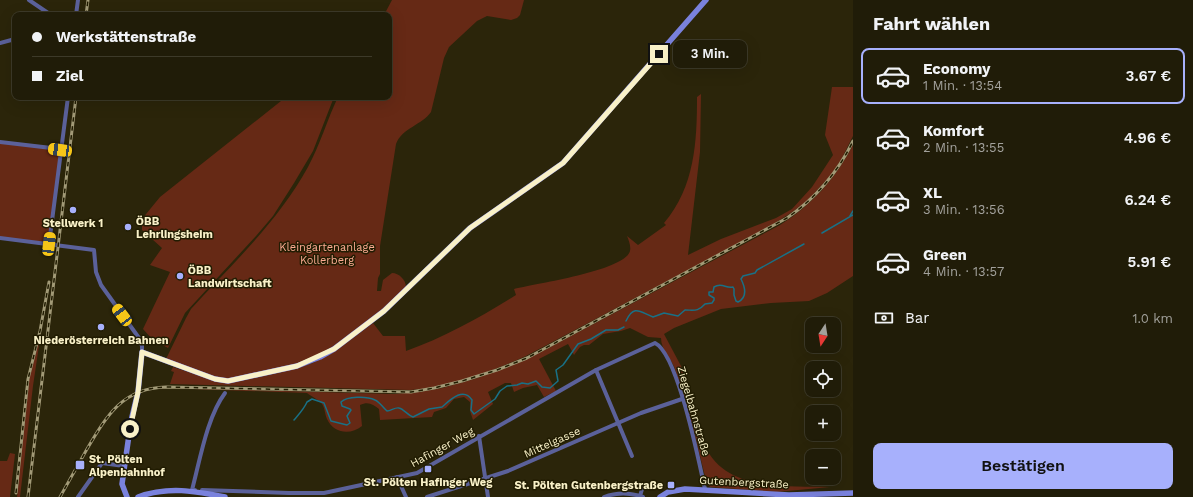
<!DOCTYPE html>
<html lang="de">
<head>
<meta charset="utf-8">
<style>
  :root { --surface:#201c08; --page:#282512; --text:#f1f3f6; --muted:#a2a19c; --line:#3d3a29; --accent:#a7b0fc }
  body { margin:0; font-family:"Work Sans",sans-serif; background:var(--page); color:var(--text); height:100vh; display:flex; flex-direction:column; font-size:15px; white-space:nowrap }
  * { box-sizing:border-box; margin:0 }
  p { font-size:13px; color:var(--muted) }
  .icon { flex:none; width:22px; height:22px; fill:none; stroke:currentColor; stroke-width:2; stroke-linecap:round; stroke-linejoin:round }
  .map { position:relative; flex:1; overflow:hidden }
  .drawer { display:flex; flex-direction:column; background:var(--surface); width:340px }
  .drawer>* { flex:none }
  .guide { position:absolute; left:12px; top:12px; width:380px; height:88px; border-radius:8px; box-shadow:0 4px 16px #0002,0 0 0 1px var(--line); display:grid; align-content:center; height:88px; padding:0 20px; background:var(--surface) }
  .needle { width:26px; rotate:192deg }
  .tools { position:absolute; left:805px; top:317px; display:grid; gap:8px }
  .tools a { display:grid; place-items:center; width:36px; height:36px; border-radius:8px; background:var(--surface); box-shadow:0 4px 16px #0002,0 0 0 1px var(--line); font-size:20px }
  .end { position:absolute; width:18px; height:18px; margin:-9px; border:5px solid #f9f1c8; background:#111; box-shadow:0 0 0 2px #111 }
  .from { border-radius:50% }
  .bubble { position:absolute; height:28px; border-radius:8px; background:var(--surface); box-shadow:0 4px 16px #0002,0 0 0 1px var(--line); font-size:13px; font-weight:600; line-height:28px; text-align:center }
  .car { position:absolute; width:12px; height:24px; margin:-12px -6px; border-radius:5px; box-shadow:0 0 3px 1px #0007; background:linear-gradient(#f5c518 24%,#345 0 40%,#f5c518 0 76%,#345 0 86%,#f5c518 0) }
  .guide b { display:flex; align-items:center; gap:14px; height:38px; font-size:15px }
  .guide b+b { border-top:1px solid var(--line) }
  .guide i { width:10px; height:10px; background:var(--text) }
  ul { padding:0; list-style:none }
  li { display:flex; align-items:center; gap:12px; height:56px; margin:0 8px 6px; padding:0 12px; border:2px solid transparent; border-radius:8px }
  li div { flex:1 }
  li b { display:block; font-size:15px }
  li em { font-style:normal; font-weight:600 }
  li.active { border-color:var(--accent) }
  li>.icon { width:36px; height:36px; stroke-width:1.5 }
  h2 { padding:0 20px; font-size:18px; line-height:48px }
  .pay { display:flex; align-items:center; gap:10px; height:44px; padding:0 20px; font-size:15px }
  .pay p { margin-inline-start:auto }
  .button { display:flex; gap:8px; margin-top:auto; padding:8px 20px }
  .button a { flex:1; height:46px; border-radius:8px; background:var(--accent); color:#111; font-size:16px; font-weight:600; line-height:46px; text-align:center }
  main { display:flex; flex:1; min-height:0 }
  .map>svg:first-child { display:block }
  .green { fill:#662915 }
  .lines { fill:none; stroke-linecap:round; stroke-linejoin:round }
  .stream { stroke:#197186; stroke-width:1.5 }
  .street { stroke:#5b619a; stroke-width:4 }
  .secondary { stroke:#7a82dd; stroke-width:5.5 }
  .rail-casing { stroke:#a29a77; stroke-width:3 }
  .rail { stroke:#211c02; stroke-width:1.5; stroke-dasharray:4.5; stroke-linecap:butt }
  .route { stroke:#f9f1c8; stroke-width:5 }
  .poi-dot { fill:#a7b0fc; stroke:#211c02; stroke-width:1.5 }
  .labels { text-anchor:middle; stroke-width:3; stroke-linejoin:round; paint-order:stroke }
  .poi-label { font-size:11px; font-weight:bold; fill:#f9f1c8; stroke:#211c02; text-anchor:start }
  .park-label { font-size:11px; fill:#fbaa91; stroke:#211c02 }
  .street-label { font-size:11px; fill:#f9f1c8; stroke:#211c02 }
</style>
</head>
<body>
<main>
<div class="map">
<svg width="853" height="497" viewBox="0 0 853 497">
  <rect width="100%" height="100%" fill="#2b250a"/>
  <g class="green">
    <path d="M392 0H524L520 15 517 18 511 20 487 16 477 21 449 47 444 58 431 112C422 125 402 128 396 144L380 246V274L378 278 377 291H381L383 280 392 273C399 273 406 280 406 287L377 315 333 347 311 359 296 364 228 379 216 377 166 359 186 318 191 309C233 263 277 223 308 167 320 145 327 120 338 97H389V15H384Z"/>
    <path d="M832 87H853V136L841 160 831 175 808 200 794 211 767 228 526 356C490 372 451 387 410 390L170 384 174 372 171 371 173 367 222 383 235 382 278 373 313 363 345 344 373 323 383 336H405L406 351C445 337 481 317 516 295L514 289C533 284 625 271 630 251 631 246 629 241 627 236L638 245 666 225 664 223C695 187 697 141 697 97L701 94 700 152 688 255 721 239 776 218 792 209 812 187 833 155 825 135Z"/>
    <polygon points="286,97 334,97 313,151 294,183 273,216 256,236 185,313 168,348 152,339 143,329 170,272 150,265 162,248 142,230 142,219 160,197"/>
    <polygon points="0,142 60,149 49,244 0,238"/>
    <path d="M853 145V276L827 293 809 301 771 303 721 309 674 328 664 334 681 366 705 446C726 492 787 486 830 487L777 492 710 487 707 484C697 445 689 406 675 369 671 358 661 350 661 338L648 337 630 328 621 331 603 334 589 345H584L580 347 574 355 568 344 539 359 556 391 544 397 537 385 523 388 514 392 511 383H505L488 392 493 404 473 420 470 411V402L464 397 454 399 446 408 434 412 432 417 380 420 379 409C373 404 368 401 360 405L362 426C351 435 334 434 327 419 325 415 325 408 322 404 319 400 311 396 307 393L166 388 394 394 419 392 442 388 474 379 508 367 537 354 780 225C812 205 836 178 853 145Z"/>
    <polygon points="41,332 33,386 20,497 17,497 29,380"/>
    <polygon points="10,453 15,454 10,497 0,497 0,461 7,461"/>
  </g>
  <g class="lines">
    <g class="stream">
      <polyline points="850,216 853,211"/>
      <polyline points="822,233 853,215"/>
      <path d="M626 321C634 304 640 312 653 317L664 313 678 316 685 310C694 310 698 312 705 304L712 303 714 300V298L709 295V292H713L714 287C722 282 726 289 733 287L734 289V295L736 301 738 302C748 297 745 287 741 279L743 276 755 273 757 270 804 244"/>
      <path d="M294 420C299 414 304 409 307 402L312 399 324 403 331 421 347 425 350 423 347 416 351 410 350 409 342 406 341 402C347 396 367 396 375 400 380 402 382 407 387 411 391 411 395 407 399 408 404 409 407 415 413 417L429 409 442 407C449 401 463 386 472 400L471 410 474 414 495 399 500 391 507 386 517 385 522 383 528 384 536 381 542 387 550 388 558 381 556 370 563 365 578 344 591 339 606 330H618L624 327"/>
    </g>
    <g class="street">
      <polyline points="29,0 51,15"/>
      <polyline points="76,15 78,0"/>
      <polyline points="0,43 15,39"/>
      <polyline points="0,142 60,149"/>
      <polyline points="0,238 94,250 96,272 101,285 139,338 142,346 142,352"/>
      <polyline points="49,244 68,97"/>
      <polyline points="596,370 632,456"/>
      <polyline points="479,436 488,497"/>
      <polyline points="397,477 406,497"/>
      <path d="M195 490H192C200 460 207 417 225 393"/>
      <path d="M202 490 289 493H324L417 473 596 370 655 343C678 354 699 463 705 489"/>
      <polyline points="640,496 643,486"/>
      <polyline points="78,497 102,463 124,466"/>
      <polyline points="427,497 508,471 641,413 682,399"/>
      <path d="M604 497C617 492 629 492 643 497"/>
    </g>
    <g class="secondary">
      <polyline points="127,497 122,484 131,421 138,392 142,352 215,379 228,381 297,366 320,357 334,349 384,311 470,228 563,163 706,0"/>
      <path d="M138 497C168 486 195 491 225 497"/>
      <polyline points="660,497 668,492 685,489 789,495 853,493"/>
    </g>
    <g class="rail-casing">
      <g id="rail">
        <polyline points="86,15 88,0"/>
        <polyline points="16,493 28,379 40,331 49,282"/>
        <polyline points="28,497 76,97"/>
        <path d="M60 497C69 481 78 465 87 449 107 415 123 388 166 387L411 392 434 388 462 381 497 370 527 358 787 218C816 198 838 172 853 141"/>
      </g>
    </g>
    <use href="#rail" class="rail"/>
  </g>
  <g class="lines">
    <polyline class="route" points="130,429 138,392 142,352 215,379 228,381 297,366 334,349 384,311 470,228 563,163 659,54"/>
  </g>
  <g class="poi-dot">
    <circle cx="73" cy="210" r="4"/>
    <circle cx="128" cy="227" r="4"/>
    <circle cx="180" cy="276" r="4"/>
    <circle cx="101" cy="327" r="4"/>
    <rect x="75" y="460" width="10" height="10" rx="2"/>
    <rect x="424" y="465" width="8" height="8" rx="2"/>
    <rect x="667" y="481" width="8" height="8" rx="2"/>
  </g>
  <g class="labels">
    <g class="poi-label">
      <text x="136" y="225">ÖBB<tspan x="136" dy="13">Lehrlingsheim</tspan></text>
      <text x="73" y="227" text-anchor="middle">Stellwerk 1</text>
      <text x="188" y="274">ÖBB<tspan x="188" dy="13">Landwirtschaft</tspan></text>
      <text x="101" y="344" text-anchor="middle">Niederösterreich Bahnen</text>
      <text x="89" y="463">St. Pölten<tspan x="89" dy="13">Alpenbahnhof</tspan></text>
      <text x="428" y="486" text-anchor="middle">St. Pölten Hafinger Weg</text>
      <text x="663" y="489" text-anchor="end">St. Pölten Gutenbergstraße</text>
    </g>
    <g class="park-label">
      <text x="327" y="251">Kleingartenanlage<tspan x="327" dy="13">Kollerberg</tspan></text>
    </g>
    <g class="street-label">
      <text transform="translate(694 411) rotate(74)" y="4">Ziegelbahnstraße</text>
      <text transform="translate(552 442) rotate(-24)" y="4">Mittelgasse</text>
      <text transform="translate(442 447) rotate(-29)" y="4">Hafinger Weg</text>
      <text transform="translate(744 482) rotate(3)" y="4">Gutenbergstraße</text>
    </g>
  </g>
</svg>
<div class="tools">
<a><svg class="needle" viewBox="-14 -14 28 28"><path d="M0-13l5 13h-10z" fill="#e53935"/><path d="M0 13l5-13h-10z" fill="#a2a19c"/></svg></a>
<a><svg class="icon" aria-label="locate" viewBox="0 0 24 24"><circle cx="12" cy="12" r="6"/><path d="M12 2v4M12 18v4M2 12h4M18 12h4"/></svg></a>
<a>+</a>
<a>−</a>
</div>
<i class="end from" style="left:130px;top:429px"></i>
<i class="end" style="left:659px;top:54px"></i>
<div class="bubble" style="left:673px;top:40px;width:74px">3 Min.</div>
<i class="car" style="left:60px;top:150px;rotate:278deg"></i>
<i class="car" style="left:49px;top:244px;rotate:7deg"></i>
<i class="car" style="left:122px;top:315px;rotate:323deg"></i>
<div class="guide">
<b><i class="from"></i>Werkstättenstraße</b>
<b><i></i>Ziel</b>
</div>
</div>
<section class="drawer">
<h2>Fahrt wählen</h2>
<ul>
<li class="active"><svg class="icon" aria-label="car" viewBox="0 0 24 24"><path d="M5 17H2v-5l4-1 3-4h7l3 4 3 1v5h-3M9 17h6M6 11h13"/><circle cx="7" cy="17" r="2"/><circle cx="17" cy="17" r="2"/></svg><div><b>Economy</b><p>1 Min. · 13:54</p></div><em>3.67 €</em></li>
<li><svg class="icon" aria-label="car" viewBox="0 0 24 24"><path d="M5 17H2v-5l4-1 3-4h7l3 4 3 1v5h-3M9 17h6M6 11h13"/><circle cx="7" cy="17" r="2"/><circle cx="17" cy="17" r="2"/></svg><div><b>Komfort</b><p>2 Min. · 13:55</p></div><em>4.96 €</em></li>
<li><svg class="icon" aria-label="car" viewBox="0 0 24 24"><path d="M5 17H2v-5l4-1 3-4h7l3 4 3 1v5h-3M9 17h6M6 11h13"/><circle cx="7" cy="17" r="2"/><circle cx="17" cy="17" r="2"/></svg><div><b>XL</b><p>3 Min. · 13:56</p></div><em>6.24 €</em></li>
<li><svg class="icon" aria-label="car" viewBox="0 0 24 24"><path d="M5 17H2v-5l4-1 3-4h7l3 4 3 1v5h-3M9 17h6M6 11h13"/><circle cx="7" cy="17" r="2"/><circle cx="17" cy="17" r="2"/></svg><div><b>Green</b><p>4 Min. · 13:57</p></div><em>5.91 €</em></li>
</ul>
<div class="pay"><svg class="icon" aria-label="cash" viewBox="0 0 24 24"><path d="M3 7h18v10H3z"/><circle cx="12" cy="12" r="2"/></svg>Bar<p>1.0 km</p></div>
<div class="button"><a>Bestätigen</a></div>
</section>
</main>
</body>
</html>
